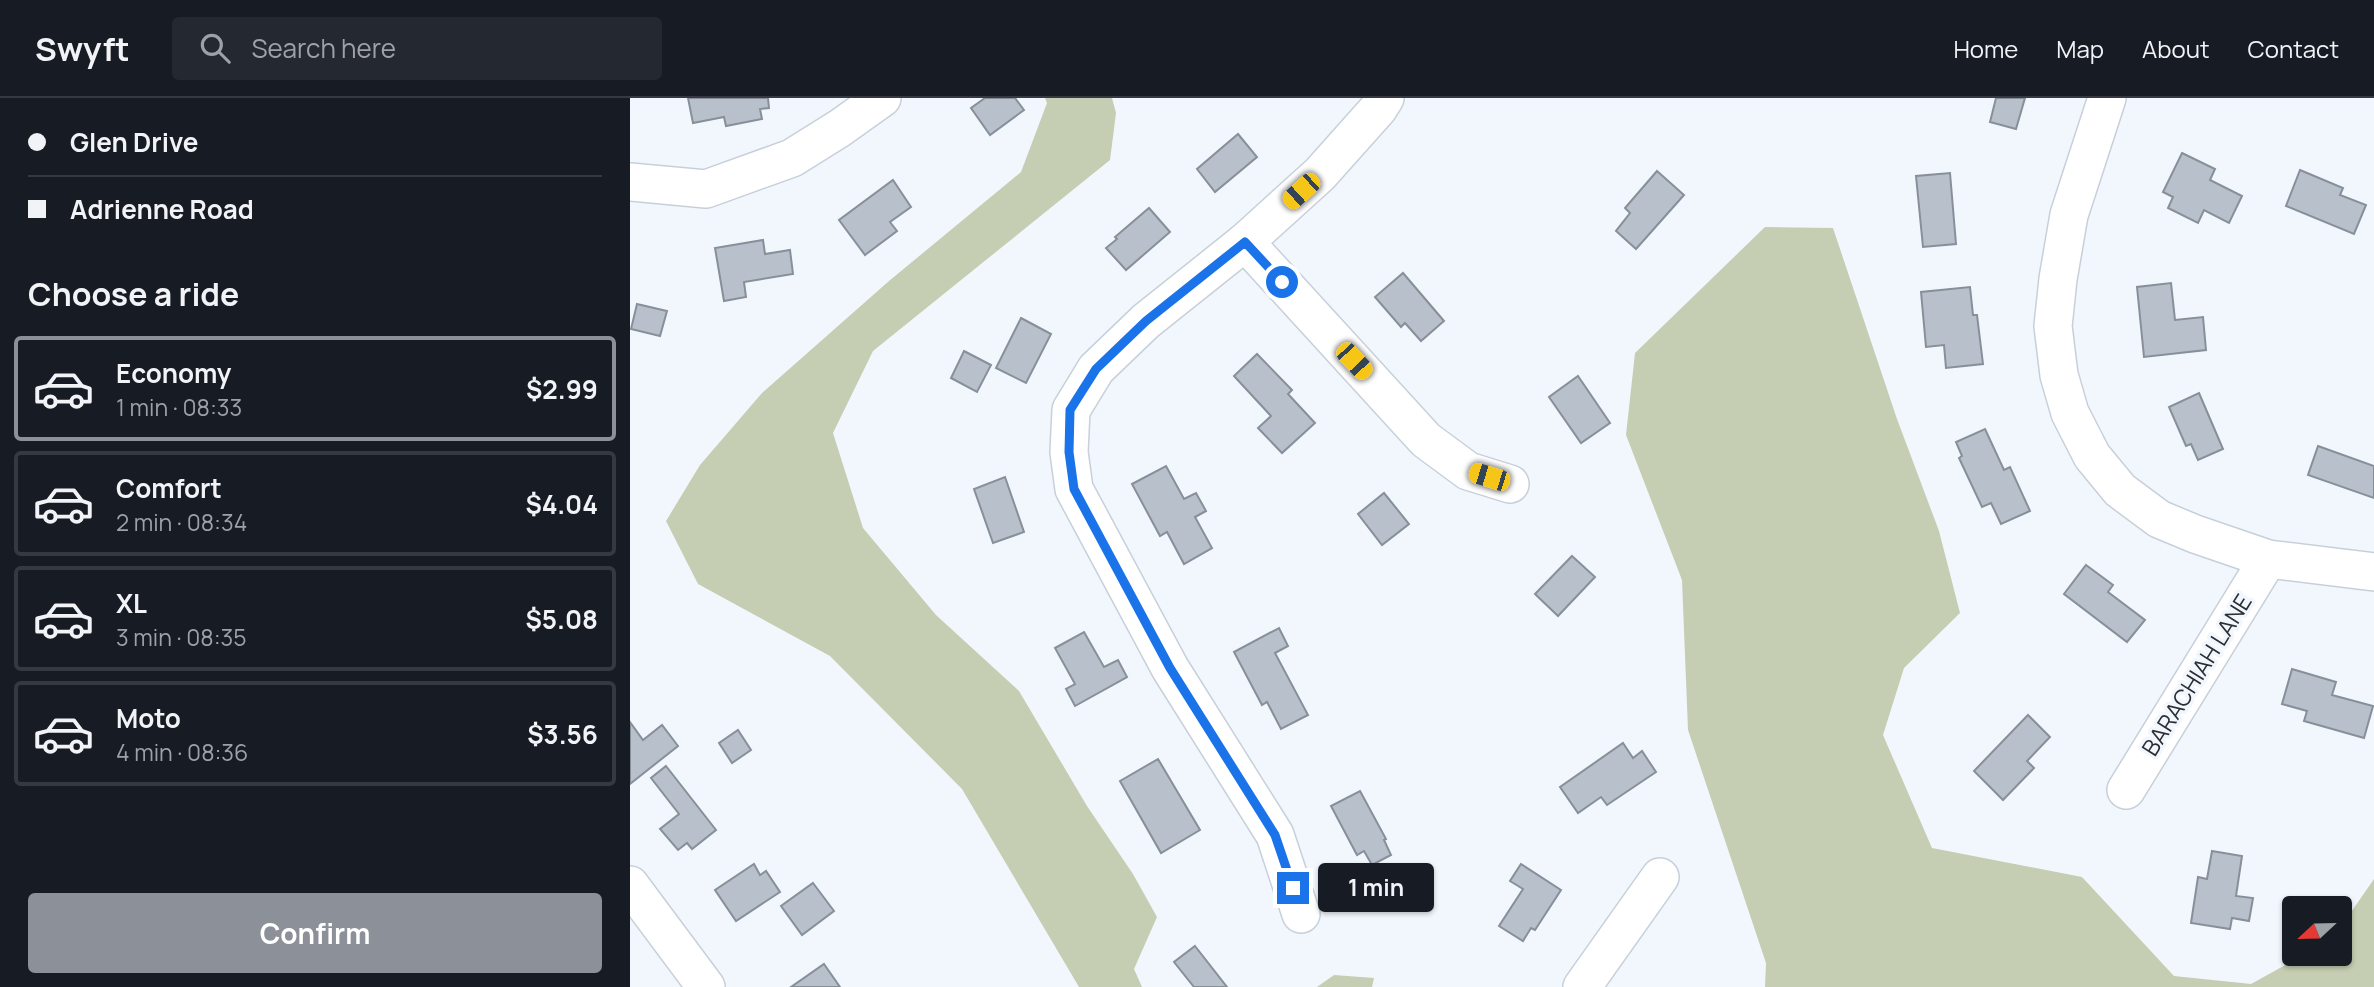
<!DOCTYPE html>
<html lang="en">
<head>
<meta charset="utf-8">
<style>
  :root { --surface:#171b24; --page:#242831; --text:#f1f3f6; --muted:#9ea1a6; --line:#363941; --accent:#8c9099 }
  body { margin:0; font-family:Manrope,sans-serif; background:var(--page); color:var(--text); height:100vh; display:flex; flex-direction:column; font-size:26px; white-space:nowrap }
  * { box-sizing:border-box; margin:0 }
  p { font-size:23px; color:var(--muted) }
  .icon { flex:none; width:38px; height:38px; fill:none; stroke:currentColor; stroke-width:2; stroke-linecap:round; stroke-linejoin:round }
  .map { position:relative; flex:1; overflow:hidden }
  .details { display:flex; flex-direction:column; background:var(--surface); width:630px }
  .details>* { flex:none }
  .guide { display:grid; align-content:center; height:154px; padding:0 28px; background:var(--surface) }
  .needle { width:46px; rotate:248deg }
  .buttons { position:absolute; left:1652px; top:798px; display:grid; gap:14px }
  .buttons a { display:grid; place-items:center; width:70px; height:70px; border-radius:7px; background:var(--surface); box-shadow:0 2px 5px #0004; font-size:35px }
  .end { position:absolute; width:32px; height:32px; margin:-16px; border:9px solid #1a73e8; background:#fff; box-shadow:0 0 0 4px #fff }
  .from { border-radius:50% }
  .bubble { position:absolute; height:49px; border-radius:7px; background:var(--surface); box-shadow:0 2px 5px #0004; font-size:23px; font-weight:700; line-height:49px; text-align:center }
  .car { position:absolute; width:21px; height:42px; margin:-21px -10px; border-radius:9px; box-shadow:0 0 5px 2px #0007; background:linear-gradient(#f5c518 24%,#345 0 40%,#f5c518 0 76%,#345 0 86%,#f5c518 0) }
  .guide b { display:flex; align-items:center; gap:24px; height:66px; font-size:26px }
  .guide b+b { border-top:2px solid var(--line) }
  .guide i { width:18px; height:18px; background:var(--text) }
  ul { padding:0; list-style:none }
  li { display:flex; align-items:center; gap:21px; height:105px; margin:0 14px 10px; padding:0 14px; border:4px solid var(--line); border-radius:7px }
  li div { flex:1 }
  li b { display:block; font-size:26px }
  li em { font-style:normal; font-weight:700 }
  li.on { border-color:var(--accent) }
  li>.icon { width:63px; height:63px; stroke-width:1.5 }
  h2 { padding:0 28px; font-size:32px; line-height:84px }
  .cta { display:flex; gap:14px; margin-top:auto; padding:14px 28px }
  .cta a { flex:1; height:80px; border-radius:7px; background:var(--accent); color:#fff; font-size:28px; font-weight:700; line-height:80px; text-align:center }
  header { display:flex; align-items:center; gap:42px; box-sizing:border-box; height:98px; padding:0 35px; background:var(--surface); border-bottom:2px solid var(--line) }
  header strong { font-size:33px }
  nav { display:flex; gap:38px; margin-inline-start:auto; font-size:24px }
  .search { width:490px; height:63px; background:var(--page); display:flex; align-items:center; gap:18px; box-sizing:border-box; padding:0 24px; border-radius:7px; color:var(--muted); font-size:26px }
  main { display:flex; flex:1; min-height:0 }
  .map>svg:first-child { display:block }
  .green { fill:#c5ceb2 }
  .building { fill:#b7c0cb; stroke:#879099; stroke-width:2 }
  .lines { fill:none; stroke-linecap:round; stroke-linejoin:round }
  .minor-casing { stroke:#c7d0da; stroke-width:40 }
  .minor { stroke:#fff; stroke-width:37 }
  .route { stroke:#1a73e8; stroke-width:9 }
  .labels { text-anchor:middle; stroke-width:7; stroke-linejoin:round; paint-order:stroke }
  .street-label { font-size:23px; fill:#2b2f33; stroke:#f2f7fe }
</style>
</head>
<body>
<header>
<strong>Swyft</strong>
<div class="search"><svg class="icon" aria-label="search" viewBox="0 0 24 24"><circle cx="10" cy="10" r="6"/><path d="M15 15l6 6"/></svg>Search here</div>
<nav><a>Home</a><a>Map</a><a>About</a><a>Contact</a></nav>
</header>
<main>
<section class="details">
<div class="guide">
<b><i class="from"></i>Glen Drive</b>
<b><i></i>Adrienne Road</b>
</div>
<h2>Choose a ride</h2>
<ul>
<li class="on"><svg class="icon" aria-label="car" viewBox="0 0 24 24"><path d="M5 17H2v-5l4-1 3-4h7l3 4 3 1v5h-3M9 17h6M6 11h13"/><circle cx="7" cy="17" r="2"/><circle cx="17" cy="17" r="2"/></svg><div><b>Economy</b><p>1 min · 08:33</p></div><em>$2.99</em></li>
<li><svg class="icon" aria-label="car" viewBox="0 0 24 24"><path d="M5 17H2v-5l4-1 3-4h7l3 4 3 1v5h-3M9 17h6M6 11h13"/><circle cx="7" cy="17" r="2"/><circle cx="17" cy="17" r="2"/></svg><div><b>Comfort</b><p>2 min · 08:34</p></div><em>$4.04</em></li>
<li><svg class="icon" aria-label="car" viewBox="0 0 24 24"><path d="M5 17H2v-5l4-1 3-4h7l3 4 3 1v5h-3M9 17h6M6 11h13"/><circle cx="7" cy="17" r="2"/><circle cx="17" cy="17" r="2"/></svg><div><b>XL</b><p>3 min · 08:35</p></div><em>$5.08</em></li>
<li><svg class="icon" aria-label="car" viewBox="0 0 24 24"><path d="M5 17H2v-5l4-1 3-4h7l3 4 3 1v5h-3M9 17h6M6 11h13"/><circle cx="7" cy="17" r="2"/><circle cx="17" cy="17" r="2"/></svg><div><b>Moto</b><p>4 min · 08:36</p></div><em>$3.56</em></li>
</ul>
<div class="cta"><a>Confirm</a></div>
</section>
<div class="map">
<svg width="1744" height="889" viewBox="0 0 1744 889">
  <rect width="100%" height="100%" fill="#f2f7fe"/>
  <g class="green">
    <polygon points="415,0 482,0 486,15 480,62 243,253 203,335 233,430 306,517 389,593 457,708 503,776 527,819 504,871 512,889 449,889 332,691 200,558 68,486 36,423 70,367 132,295 259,183 391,74 417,5"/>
    <polygon points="1135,129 1203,130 1267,321 1309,433 1330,515 1274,570 1253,637 1302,750 1452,779 1544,878 1621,886 1675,856 1710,856 1710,830 1744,781 1744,889 1135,889 1136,865 1058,632 1052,482 996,337 1005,255"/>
    <polygon points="704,877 744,880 742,889 687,889"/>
  </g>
  <g class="building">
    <polygon points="58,0 138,0 139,10 130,11 132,21 96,28 94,19 63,25"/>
    <polygon points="355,0 385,0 394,12 360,37 341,10"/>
    <polygon points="1366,0 1395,0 1386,31 1360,24"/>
    <polygon points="608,36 627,59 585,94 567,71"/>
    <polygon points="1552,55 1585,71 1580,82 1612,98 1599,125 1574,112 1568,125 1538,110 1543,99 1533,94"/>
    <polygon points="1670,72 1713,90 1710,97 1736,107 1724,136 1656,108"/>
    <polygon points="1027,73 1054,97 1006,151 986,133 1000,115 995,110"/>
    <polygon points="1320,75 1326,146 1293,149 1286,78"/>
    <polygon points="263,82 281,109 260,124 267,133 235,157 209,122"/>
    <polygon points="519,110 540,134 496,172 476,150 487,141 485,139"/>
    <polygon points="133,142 135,156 160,152 163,176 114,184 116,199 94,203 85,150"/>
    <polygon points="773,175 814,223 791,243 775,225 771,229 745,199"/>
    <polygon points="1541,185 1545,222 1573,219 1576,252 1514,259 1507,189"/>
    <polygon points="1340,189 1343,217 1347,217 1353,266 1316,270 1314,247 1296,249 1291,194"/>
    <polygon points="7,206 37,213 30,238 1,231"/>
    <polygon points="391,220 421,236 396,285 366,270"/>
    <polygon points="334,253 361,267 347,294 321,280"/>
    <polygon points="627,256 662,292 658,296 685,325 652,355 628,330 641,318 604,278"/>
    <polygon points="948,278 980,325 951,345 919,299"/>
    <polygon points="1569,295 1593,351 1568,362 1561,346 1556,348 1539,309"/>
    <polygon points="1355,331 1374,372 1380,369 1400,413 1371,426 1361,405 1352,409 1329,360 1332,358 1326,344"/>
    <polygon points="1688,348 1744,368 1744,400 1678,377"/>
    <polygon points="536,368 554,401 566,395 576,413 565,419 582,450 554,466 537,434 530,438 502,386"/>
    <polygon points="375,379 394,434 363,445 344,391"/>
    <polygon points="754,395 779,426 752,447 728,416"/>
    <polygon points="942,458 965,479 928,518 905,496"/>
    <polygon points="1456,467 1483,487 1478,494 1515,522 1497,544 1434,496"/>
    <polygon points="649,530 658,548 645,555 678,617 651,631 637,604 632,607 604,554"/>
    <polygon points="454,534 474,569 488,562 497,579 445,608 436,591 445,586 425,550"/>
    <polygon points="1662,571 1706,584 1702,597 1743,608 1734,640 1674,623 1677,613 1652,606"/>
    <polygon points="1398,617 1420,639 1397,663 1404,670 1373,702 1344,673"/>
    <polygon points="0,624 13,642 32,627 48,648 0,686"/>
    <polygon points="108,632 121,652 102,665 89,645"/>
    <polygon points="993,645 1003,660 1012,653 1026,674 977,707 971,699 948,715 930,689"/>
    <polygon points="528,661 570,732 531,755 490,683"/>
    <polygon points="36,668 86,732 62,751 57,745 48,752 30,731 49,716 21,680"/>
    <polygon points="730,693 756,741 754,742 761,757 742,767 734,753 727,757 701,708"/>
    <polygon points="1582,753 1612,758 1606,798 1623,800 1619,823 1602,820 1600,831 1561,825 1568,779 1577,781"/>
    <polygon points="124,766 130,777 136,773 150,794 106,823 85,792"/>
    <polygon points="891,766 931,792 905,832 901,830 893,843 869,828 893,791 880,783"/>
    <polygon points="183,785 204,813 172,837 151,808"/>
    <polygon points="565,848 597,889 564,889 544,864"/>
    <polygon points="194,866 210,889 161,889"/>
  </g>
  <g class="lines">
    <g class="minor-casing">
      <g id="minor">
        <polyline points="1477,0 1439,117 1428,181 1423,228 1429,277 1440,315 1462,358 1490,392 1529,421 1565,436 1638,461 1744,474"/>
        <polyline points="0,84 76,91 162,60 210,30 252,0"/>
        <polyline points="615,144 796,342 838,373 880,386"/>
        <polyline points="1496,692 1638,461"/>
        <polyline points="0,787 76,889"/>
        <polyline points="671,816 645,737 540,570 444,391 439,354 441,312 466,271 516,223 615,144 690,76 748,11 755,0"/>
        <polyline points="952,889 1030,779"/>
      </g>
    </g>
    <use href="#minor" class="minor"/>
  </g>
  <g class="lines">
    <polyline class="route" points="652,184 615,144 516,223 466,271 440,312 439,354 444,391 540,570 645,737 663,790"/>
  </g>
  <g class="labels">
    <g class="street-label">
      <text transform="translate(1567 577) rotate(-58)" y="8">BARACHIAH LANE</text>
    </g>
  </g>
</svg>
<div class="buttons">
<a><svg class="needle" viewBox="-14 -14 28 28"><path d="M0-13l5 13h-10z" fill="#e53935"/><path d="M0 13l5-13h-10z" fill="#9ea1a6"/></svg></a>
</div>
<i class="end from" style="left:652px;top:184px"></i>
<i class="end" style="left:663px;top:790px"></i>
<div class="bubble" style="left:688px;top:765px;width:116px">1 min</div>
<i class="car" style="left:671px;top:93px;rotate:228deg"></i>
<i class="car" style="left:724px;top:263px;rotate:137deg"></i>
<i class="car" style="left:859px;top:379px;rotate:287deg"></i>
</div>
</main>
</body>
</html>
